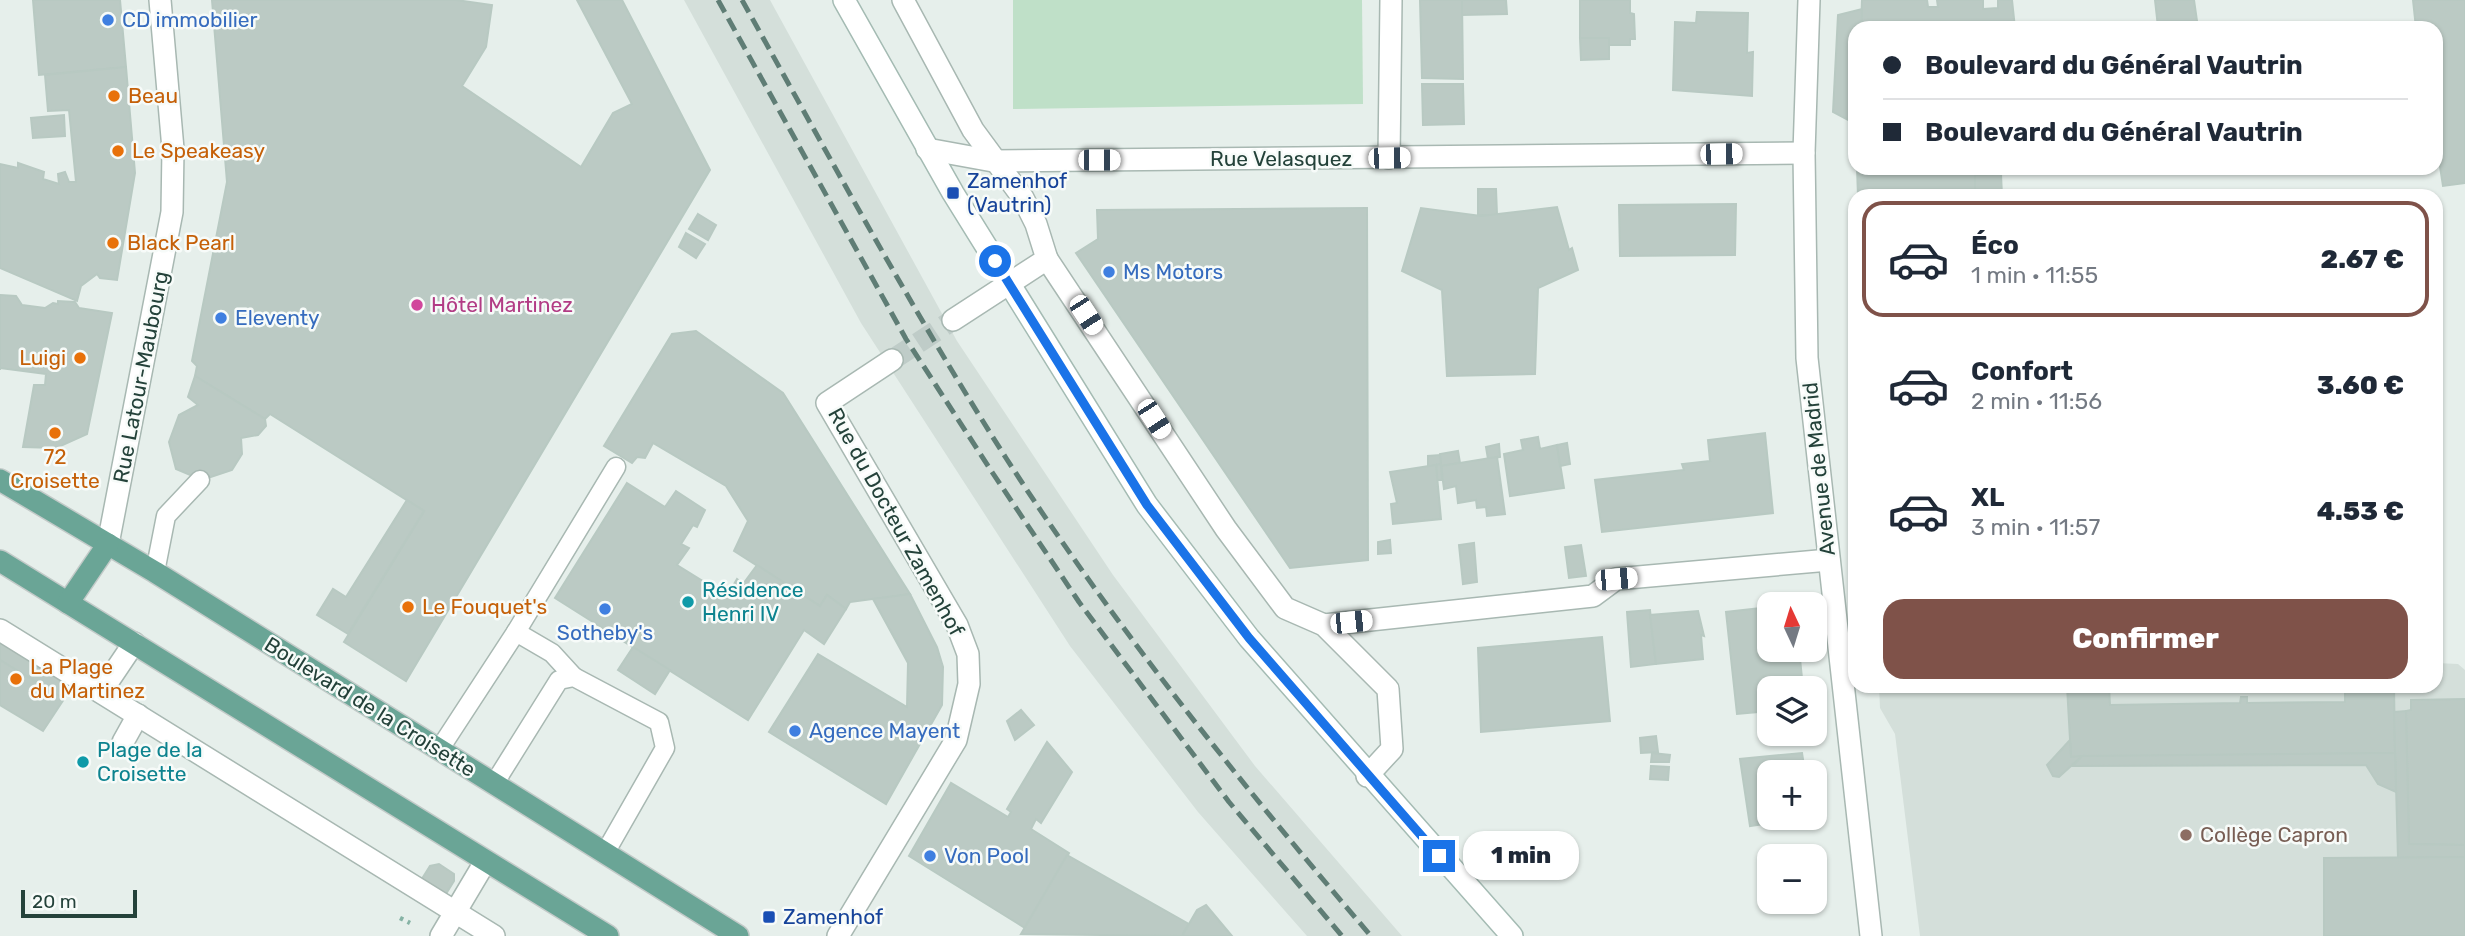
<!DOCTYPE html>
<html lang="fr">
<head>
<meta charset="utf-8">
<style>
  :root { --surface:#fff; --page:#f6f6f7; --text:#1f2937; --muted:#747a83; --line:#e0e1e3; --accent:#7f5249 }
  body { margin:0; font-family:Rubik,sans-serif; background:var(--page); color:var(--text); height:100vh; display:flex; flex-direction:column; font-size:26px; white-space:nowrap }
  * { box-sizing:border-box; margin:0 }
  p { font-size:23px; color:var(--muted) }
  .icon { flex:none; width:38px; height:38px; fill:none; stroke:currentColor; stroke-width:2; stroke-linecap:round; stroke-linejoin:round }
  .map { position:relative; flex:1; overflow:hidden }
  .panel { position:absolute; left:1848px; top:189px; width:595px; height:504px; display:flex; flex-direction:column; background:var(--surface); border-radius:21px; box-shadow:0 2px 5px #0004 }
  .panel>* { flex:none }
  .top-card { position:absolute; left:1848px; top:21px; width:595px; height:154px; border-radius:21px; box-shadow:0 2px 5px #0004; display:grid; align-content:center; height:154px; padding:0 35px; background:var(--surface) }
  .needle { width:46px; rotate:356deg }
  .fabs { position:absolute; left:1757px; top:592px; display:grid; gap:14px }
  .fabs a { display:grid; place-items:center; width:70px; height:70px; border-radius:14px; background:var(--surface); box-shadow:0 2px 5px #0004; font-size:35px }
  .scale { position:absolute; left:21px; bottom:18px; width:116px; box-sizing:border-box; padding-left:7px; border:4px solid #24423a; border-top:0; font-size:19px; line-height:24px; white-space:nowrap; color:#24423a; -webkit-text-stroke:5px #f7fbf9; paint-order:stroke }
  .end { position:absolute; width:32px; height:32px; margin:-16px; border:9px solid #1a73e8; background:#fff; box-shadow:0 0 0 4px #fff }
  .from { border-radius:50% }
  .bubble { position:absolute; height:49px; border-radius:21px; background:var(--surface); box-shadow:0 2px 5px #0004; font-size:23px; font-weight:800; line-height:49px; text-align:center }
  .car { position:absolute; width:21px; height:42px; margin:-21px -10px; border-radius:9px; box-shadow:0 0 5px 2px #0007; background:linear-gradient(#fff 24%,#345 0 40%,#fff 0 76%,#345 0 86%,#fff 0) }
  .top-card b { display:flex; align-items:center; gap:24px; height:66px; font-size:26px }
  .top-card b+b { border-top:2px solid var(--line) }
  .top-card i { width:18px; height:18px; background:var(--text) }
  ul { padding:12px 0 0; list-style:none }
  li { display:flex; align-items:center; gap:21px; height:116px; margin:0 14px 10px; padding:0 21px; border:4px solid transparent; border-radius:21px }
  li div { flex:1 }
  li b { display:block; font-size:26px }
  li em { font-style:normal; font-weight:800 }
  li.selected { border-color:var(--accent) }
  li>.icon { width:63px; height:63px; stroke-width:1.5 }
  .action { display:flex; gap:14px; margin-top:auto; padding:14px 35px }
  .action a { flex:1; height:80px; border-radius:21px; background:var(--accent); color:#fff; font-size:28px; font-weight:800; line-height:80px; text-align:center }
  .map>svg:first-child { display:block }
  .built { fill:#d4dfda }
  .green { fill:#bfe0c8 }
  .building { fill:#bbcac4; stroke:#b8c9c2; stroke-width:2 }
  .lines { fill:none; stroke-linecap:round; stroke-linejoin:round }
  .minor-tunnel { stroke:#bfccc8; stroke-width:21; stroke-dasharray:21 10; stroke-linecap:butt }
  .service-casing { stroke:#a8b8b2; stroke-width:21 }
  .pedestrian-casing { stroke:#a8b8b2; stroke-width:24 }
  .minor-casing { stroke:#a8b8b2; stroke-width:24 }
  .secondary-casing { stroke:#a4bbb3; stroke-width:24 }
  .primary-casing { stroke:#c2cac8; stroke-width:24 }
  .path { stroke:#86b3a5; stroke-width:4.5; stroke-dasharray:3.5 5; stroke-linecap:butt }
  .service { stroke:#fff; stroke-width:18 }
  .pedestrian { stroke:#fff; stroke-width:21 }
  .minor { stroke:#fff; stroke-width:21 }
  .secondary { stroke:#fff; stroke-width:21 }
  .primary { stroke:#6aa596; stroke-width:21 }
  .rail { stroke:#5f7d75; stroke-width:5; stroke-dasharray:14 7; stroke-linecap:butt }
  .route { stroke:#1a73e8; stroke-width:9 }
  .shop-dot { fill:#3f7fe0; stroke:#f7fbf9; stroke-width:2.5 }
  .food-dot { fill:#e8710a; stroke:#f7fbf9; stroke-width:2.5 }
  .transit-dot { fill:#1a4fb4; stroke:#f7fbf9; stroke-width:2.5 }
  .hotel-dot { fill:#d1479c; stroke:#f7fbf9; stroke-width:2.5 }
  .culture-dot { fill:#0f9aa8; stroke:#f7fbf9; stroke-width:2.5 }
  .education-dot { fill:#8d6e63; stroke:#f7fbf9; stroke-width:2.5 }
  .labels { text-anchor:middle; stroke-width:5; stroke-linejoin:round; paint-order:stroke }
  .shop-label { font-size:21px; fill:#366cbe; stroke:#f7fbf9; text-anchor:start }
  .food-label { font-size:21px; fill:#c56008; stroke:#f7fbf9; text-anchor:start }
  .street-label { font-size:21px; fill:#24423a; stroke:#f7fbf9 }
  .transit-label { font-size:21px; fill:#164399; stroke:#f7fbf9; text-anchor:start }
  .hotel-label { font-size:21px; fill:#b23c85; stroke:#f7fbf9; text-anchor:start }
  .culture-label { font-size:21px; fill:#0d838f; stroke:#f7fbf9; text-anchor:start }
  .education-label { font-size:21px; fill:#785e54; stroke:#f7fbf9; text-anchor:start }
</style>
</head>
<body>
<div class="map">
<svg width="2465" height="936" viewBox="0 0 2465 936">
  <rect width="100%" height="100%" fill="#e6efeb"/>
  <g class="built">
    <polygon points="684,0 770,0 957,341 1113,575 1255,766 1402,936 1307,936 1198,812 1070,646 861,323"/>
    <polygon points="2436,663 2458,664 2465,670 2465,936 1920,936 1895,734 1880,708 1879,686 2436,686"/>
  </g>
  <polygon class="green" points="1013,0 1362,0 1363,104 1013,109"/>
  <g class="building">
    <polygon points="33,0 120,0 126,67 39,75"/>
    <polygon points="212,0 456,0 492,5 486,47 462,86 581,167 613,113 632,104 577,0 622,0 710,170 406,681 344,642 424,511 270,414 265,419 195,376 197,366 192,361 227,182"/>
    <polygon points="1420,0 1462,0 1463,79 1422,78"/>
    <polygon points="1462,0 1506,0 1507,14 1462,15"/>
    <polygon points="1580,0 1630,0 1630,13 1634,14 1635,39 1630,39 1630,45 1609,45 1609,38 1580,38"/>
    <polygon points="1862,0 1927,0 1928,7 1938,7 1937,0 1983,0 1983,9 1998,8 1998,0 2012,0 2015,28 1861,28"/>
    <polygon points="2155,0 2194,0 2198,28 2149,28 2158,27"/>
    <polygon points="2413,0 2465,0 2465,183 2443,186 2436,141 2436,28 2416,28"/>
    <polygon points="1862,9 1861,28 1855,28 1854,123 1833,112 1838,15"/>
    <polygon points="1697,12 1748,13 1747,53 1753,52 1752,96 1673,90 1675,22 1696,23"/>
    <polygon points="1580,38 1609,38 1609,59 1581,60"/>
    <polygon points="126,67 135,173 117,280 100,278 97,274 81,286 77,301 0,268 0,164 18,168 18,163 44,172 43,179 59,184 58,174 65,172 69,182 76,182 69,110 48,111 45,75"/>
    <polygon points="1422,84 1463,84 1464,124 1423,125"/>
    <polygon points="64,115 65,136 33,138 31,118"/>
    <polygon points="1857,168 2003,168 2003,174 1975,175 1975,196 1858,196"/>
    <polygon points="2001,174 2002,196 1975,196 1975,175"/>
    <polygon points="1478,189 1496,189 1497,215 1478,215"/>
    <polygon points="1736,204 1735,255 1620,256 1619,205"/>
    <polygon points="1557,207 1569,250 1572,248 1578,270 1538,288 1535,374 1447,376 1442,290 1402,271 1421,208 1481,216"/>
    <polygon points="1367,208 1368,560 1290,568 1076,253 1098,239 1097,210"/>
    <polygon points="698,214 716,225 708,240 689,229"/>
    <polygon points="686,233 705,244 696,258 679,247"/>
    <polygon points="0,295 16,296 22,305 45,308 53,303 58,304 58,301 75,302 79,308 112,313 87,434 56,448 23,447 34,385 45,385 46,374 0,368 0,370"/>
    <polygon points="696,331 783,393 910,594 850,602 846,609 827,595 820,606 734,551 748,521 726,486 653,443 645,458 637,457 632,463 604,446 672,334"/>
    <polygon points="195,376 265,419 266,426 258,435 241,438 242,454 232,470 202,480 176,469 169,442 179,415 198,405 188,397"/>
    <polygon points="1765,433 1773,513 1602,532 1595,480 1684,470 1682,464 1710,461 1708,440"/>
    <polygon points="1538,437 1540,449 1557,445 1564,488 1510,496 1504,454 1523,450 1521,440"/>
    <polygon points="1567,443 1570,464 1560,466 1557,445"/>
    <polygon points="1499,444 1500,457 1488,459 1486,447"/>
    <polygon points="1458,451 1460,463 1441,466 1440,454"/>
    <polygon points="1440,455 1441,464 1428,467 1428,456"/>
    <polygon points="1497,457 1505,514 1487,516 1486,507 1477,508 1476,500 1458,503 1456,486 1444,489 1441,466"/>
    <polygon points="1441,464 1442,480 1437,480 1436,465"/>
    <polygon points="1436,465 1441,519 1393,524 1391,504 1397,503 1390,472"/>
    <polygon points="627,483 665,507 676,491 705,510 697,527 693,525 681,544 689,548 677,565 727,596 737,579 743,584 757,565 820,606 827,595 846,609 824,644 804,630 748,720 555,598"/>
    <polygon points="407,500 424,511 348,634 317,615 333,589 346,597"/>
    <polygon points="1390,540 1391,553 1378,554 1378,542"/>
    <polygon points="1474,543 1477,582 1463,584 1459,545"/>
    <polygon points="1581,545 1586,576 1569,578 1565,547"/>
    <polygon points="910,594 937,647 943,667 942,705 886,804 769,732 818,654 907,707 908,663 873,599"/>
    <polygon points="1769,607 1769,649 1799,649 1803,688 1769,688 1769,711 1737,714 1726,612"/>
    <polygon points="1650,610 1656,664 1631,667 1627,612"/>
    <polygon points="1698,611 1704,636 1701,635 1703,659 1656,664 1650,615"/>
    <polygon points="1602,637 1610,721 1481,732 1478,648"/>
    <polygon points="0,641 73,686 64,699 0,660"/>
    <polygon points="633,647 670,670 655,694 618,670"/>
    <polygon points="0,660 64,699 43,731 0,705"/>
    <polygon points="2067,686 2109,686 2110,705 2240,703 2241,697 2247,697 2247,703 2345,702 2345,686 2394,686 2395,753 2071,757"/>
    <polygon points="2465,699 2465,845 2409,844 2406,711 2411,710 2411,700"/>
    <polygon points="1021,710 1034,725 1015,740 1007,721"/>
    <polygon points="2406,711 2409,844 2465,845 2465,857 2398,858 2394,712"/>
    <polygon points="1656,736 1658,752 1641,753 1640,738"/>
    <polygon points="2070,740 2071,757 2082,756 2059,777 2053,776 2047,765"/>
    <polygon points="1047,742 1072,772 1041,823 1036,819 1031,829 1069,853 1025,928 909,856 951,783 1008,817 1011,812 1007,809"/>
    <polygon points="1652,753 1670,755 1669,762 1651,762"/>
    <polygon points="1802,753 1805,772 1769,772 1769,817 1809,817 1750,826 1740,759"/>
    <polygon points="2395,753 2396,792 2378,784 2366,765 2073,766 2082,756"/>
    <polygon points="1651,766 1669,767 1668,780 1650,779"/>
    <polygon points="1067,855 1189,924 1182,936 1021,934"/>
    <polygon points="2465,857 2465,936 2324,936 2324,858"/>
    <polygon points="439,864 454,874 454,881 444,897 420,882 430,866"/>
    <polygon points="1206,905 1232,936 1182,936 1197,910"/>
  </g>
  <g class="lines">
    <polyline class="minor-tunnel" points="892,360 953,320"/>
    <g class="service-casing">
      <g id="service">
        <polyline points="155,572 166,516 200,480"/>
        <polyline points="516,632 616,467"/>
        <polyline points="439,750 516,632 552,653 574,677"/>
        <polyline points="494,784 559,680 574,677 659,722 665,748 605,853"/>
      </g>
    </g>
    <g class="pedestrian-casing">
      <g id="pedestrian">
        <polyline points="0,630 494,936"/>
        <polyline points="101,692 134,643"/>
        <polyline points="123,742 138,715"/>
        <polyline points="441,936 485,862"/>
      </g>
    </g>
    <g class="minor-casing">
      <g id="minor">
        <polyline points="903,0 973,130 1023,198 1036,224 1047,259 953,320"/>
        <polyline points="1809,0 1804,153 1807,358 1871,936"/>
        <polyline points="927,149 993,161 1804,153"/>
        <polyline points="1389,158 1391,0"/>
        <polyline points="1047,259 1226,529 1285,608 1324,625 1388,689 1392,749 1367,776"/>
        <polyline points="108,544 172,212 173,149 160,0"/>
        <polyline points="1324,625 1593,596 1616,579 1829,560"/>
        <polyline points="838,936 956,740 969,684 968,654 957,625 827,403 892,360"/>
      </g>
    </g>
    <g class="secondary-casing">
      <polyline id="secondary" points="844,0 953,193 1147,505 1249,638 1512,936"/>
    </g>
    <g class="primary-casing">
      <g id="primary">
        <polyline points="0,480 155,572 738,936"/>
        <polyline points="0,561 608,936"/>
        <polyline points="68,603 108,544"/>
      </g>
    </g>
    <polyline class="path" points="400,918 410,923"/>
    <use href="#service" class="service"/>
    <use href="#pedestrian" class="pedestrian"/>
    <use href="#minor" class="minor"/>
    <use href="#secondary" class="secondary"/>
    <use href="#primary" class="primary"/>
    <g class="rail">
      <polyline points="718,0 906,339 992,472 1079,602 1229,802 1342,936"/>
      <path d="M742 0C828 154 911 309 1006 458 1115 627 1241 784 1371 936"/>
    </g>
  </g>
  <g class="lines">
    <polyline class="route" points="995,261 1147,505 1249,638 1439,856"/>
  </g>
  <g class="shop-dot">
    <circle cx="108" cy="20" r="7"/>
    <circle cx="1109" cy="272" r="7"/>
    <circle cx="221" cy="318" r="7"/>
    <circle cx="605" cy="609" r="7"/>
    <circle cx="795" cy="731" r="7"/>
    <circle cx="930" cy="856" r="7"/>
  </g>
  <g class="food-dot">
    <circle cx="114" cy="96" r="7"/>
    <circle cx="118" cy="151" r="7"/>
    <circle cx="113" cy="243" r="7"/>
    <circle cx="80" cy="358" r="7"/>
    <circle cx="55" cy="433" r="7"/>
    <circle cx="408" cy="607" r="7"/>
    <circle cx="16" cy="679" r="7"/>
  </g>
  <g class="transit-dot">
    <rect x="946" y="186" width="14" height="14" rx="3.5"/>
    <rect x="762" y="910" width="14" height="14" rx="3.5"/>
  </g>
  <circle class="hotel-dot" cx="417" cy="305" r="7"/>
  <g class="culture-dot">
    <circle cx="688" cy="602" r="7"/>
    <circle cx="83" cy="762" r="7"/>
  </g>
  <circle class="education-dot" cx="2186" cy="835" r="7"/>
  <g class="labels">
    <g class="shop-label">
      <text x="122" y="27">CD immobilier</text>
      <text x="1123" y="279">Ms Motors</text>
      <text x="235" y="325">Eleventy</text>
      <text x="605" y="640" text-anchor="middle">Sotheby's</text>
      <text x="809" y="738">Agence Mayent</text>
      <text x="944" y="863">Von Pool</text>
    </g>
    <g class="food-label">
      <text x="128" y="103">Beau</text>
      <text x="132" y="158">Le Speakeasy</text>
      <text x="127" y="250">Black Pearl</text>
      <text x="66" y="365" text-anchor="end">Luigi</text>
      <text x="55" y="464" text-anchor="middle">72<tspan x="55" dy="24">Croisette</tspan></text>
      <text x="422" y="614">Le Fouquet's</text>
      <text x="30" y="674">La Plage<tspan x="30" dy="24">du Martinez</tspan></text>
    </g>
    <g class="street-label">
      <text x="1281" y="166">Rue Velasquez</text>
      <text transform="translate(141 377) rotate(-79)" y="7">Rue Latour-Maubourg</text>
      <text transform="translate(1819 469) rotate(-96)" y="7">Avenue de Madrid</text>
      <text transform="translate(896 522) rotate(61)" y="7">Rue du Docteur Zamenhof</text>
      <text transform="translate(370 707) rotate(32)" y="7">Boulevard de la Croisette</text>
    </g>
    <g class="transit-label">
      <text x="967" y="188">Zamenhof<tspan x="967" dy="24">(Vautrin)</tspan></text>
      <text x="783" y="924">Zamenhof</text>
    </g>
    <g class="hotel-label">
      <text x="431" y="312">Hôtel Martinez</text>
    </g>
    <g class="culture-label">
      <text x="702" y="597">Résidence<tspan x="702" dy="24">Henri IV</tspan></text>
      <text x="97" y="757">Plage de la<tspan x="97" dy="24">Croisette</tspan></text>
    </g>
    <g class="education-label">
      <text x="2200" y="842">Collège Capron</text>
    </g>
  </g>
</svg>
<div class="fabs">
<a><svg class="needle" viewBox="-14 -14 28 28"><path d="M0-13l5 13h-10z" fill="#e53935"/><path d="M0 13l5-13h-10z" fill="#747a83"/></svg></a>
<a><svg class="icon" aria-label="layers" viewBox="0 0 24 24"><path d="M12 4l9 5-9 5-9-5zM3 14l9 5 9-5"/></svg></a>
<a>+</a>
<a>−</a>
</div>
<div class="scale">20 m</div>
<i class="end from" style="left:995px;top:261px"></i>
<i class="end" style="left:1439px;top:856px"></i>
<div class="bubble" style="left:1463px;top:831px;width:116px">1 min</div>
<i class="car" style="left:1721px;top:154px;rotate:89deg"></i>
<i class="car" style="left:1389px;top:158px;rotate:89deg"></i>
<i class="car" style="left:1099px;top:160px;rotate:90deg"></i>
<i class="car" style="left:1086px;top:315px;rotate:147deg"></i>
<i class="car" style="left:1154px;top:419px;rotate:147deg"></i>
<i class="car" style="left:1616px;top:579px;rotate:85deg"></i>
<i class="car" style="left:1351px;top:622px;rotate:84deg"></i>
<div class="top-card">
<b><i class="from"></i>Boulevard du Général Vautrin</b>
<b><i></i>Boulevard du Général Vautrin</b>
</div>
<section class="panel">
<ul>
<li class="selected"><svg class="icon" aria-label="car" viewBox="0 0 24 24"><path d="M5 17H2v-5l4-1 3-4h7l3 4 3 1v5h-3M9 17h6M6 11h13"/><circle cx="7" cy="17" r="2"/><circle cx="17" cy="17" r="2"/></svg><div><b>Éco</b><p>1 min · 11:55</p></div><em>2.67 €</em></li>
<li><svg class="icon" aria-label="car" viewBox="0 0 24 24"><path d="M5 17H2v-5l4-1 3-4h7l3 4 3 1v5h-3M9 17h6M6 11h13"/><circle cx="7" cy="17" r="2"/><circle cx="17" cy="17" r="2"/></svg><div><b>Confort</b><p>2 min · 11:56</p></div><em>3.60 €</em></li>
<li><svg class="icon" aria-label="car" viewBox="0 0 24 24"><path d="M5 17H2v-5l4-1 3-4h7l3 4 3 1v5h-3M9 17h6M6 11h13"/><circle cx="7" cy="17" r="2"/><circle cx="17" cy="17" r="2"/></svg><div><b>XL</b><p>3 min · 11:57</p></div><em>4.53 €</em></li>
</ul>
<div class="action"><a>Confirmer</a></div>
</section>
</div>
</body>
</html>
